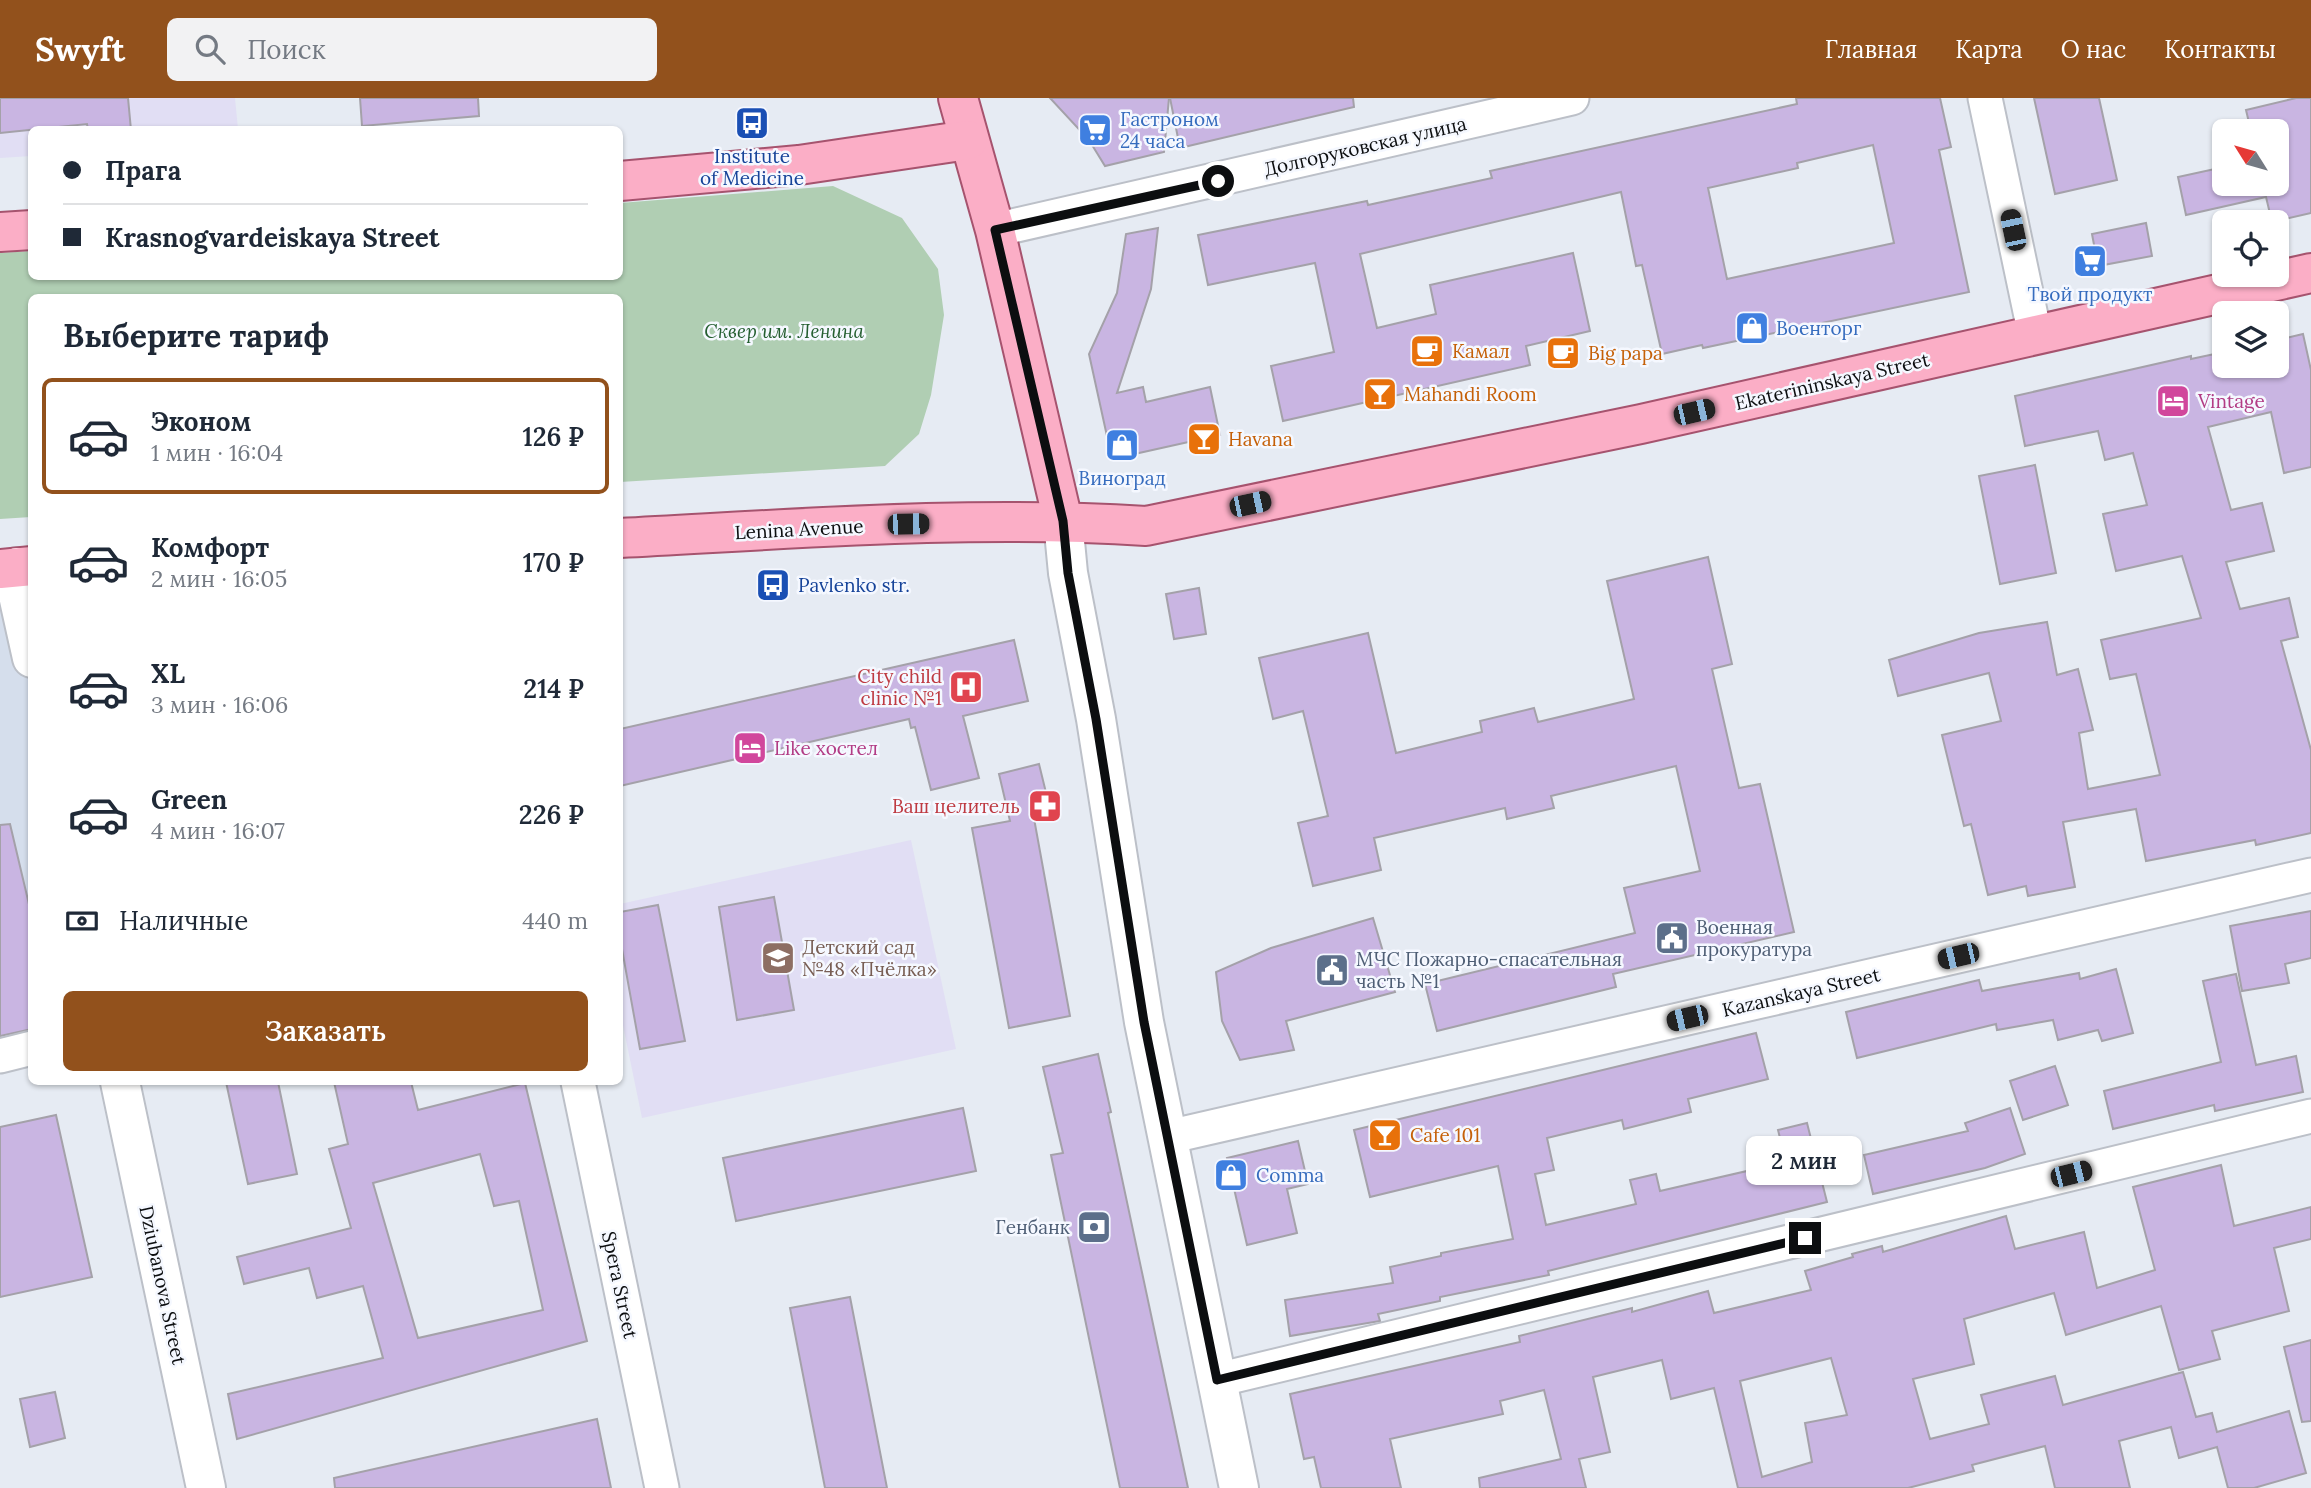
<!DOCTYPE html>
<html lang="ru">
<head>
<meta charset="utf-8">
<style>
  :root { --surface:#fff; --page:#f2f2f3; --text:#1f2937; --muted:#747a83; --line:#e0e1e3; --accent:#92511c }
  body { margin:0; font-family:Lora,serif; background:var(--page); color:var(--text); height:100vh; display:flex; flex-direction:column; font-size:26px; white-space:nowrap }
  * { box-sizing:border-box; margin:0 }
  p { font-size:23px; color:var(--muted) }
  .icon { flex:none; width:38px; height:38px; fill:none; stroke:currentColor; stroke-width:2; stroke-linecap:round; stroke-linejoin:round }
  .map { position:relative; flex:1; overflow:hidden }
  .panel { position:absolute; left:28px; top:196px; width:595px; height:791px; display:flex; flex-direction:column; background:var(--surface); border-radius:10px; box-shadow:0 2px 5px #0004 }
  .panel>* { flex:none }
  .top-card { position:absolute; left:28px; top:28px; width:595px; height:154px; border-radius:10px; box-shadow:0 2px 5px #0004; display:grid; align-content:center; height:154px; padding:0 35px; background:var(--surface) }
  .needle { width:46px; rotate:307deg }
  .buttons { position:absolute; left:2212px; top:21px; display:grid; gap:14px }
  .buttons a { display:grid; place-items:center; width:77px; height:77px; border-radius:10px; background:var(--surface); box-shadow:0 2px 5px #0004; font-size:35px }
  .end { position:absolute; width:32px; height:32px; margin:-16px; border:9px solid #0c0e10; background:#fff; box-shadow:0 0 0 4px #fff }
  .from { border-radius:50% }
  .bubble { position:absolute; height:49px; border-radius:10px; background:var(--surface); box-shadow:0 2px 5px #0004; font-size:23px; font-weight:600; line-height:49px; text-align:center }
  .car { position:absolute; width:21px; height:42px; margin:-21px -10px; border-radius:9px; box-shadow:0 0 5px 2px #0007; background:linear-gradient(#222 24%,#8ab4d8 0 40%,#222 0 76%,#8ab4d8 0 86%,#222 0) }
  .top-card b { display:flex; align-items:center; gap:24px; height:66px; font-size:26px }
  .top-card b+b { border-top:2px solid var(--line) }
  .top-card i { width:18px; height:18px; background:var(--text) }
  ul { padding:0; list-style:none }
  li { display:flex; align-items:center; gap:21px; height:116px; margin:0 14px 10px; padding:0 21px; border:4px solid transparent; border-radius:10px }
  li div { flex:1 }
  li b { display:block; font-size:26px }
  li em { font-style:normal; font-weight:600 }
  li.current { border-color:var(--accent) }
  li>.icon { width:63px; height:63px; stroke-width:1.5 }
  h2 { padding:0 35px; font-size:32px; line-height:84px }
  .pay { display:flex; align-items:center; gap:18px; height:77px; padding:0 35px; font-size:26px }
  .pay p { margin-inline-start:auto }
  .primary-button { display:flex; gap:14px; margin-top:auto; padding:14px 35px }
  .primary-button a { flex:1; height:80px; border-radius:10px; background:var(--accent); color:#fff; font-size:28px; font-weight:600; line-height:80px; text-align:center }
  header { display:flex; align-items:center; gap:42px; box-sizing:border-box; height:98px; padding:0 35px; background:var(--accent); color:#fff }
  header strong { font-size:33px }
  nav { display:flex; gap:38px; margin-inline-start:auto; font-size:24px }
  .search { width:490px; height:63px; background:var(--page); display:flex; align-items:center; gap:18px; box-sizing:border-box; padding:0 24px; border-radius:10px; color:var(--muted); font-size:26px }
  .map>svg:first-child { display:block }
  .built { fill:#d5deec }
  .education { fill:#e1def4 }
  .green { fill:#b0ceb3 }
  .building { fill:#c9b5e2; stroke:#a4a1a9; stroke-width:2; fill-rule:evenodd }
  .lines { fill:none; stroke-linecap:round; stroke-linejoin:round }
  .street-casing { stroke:#bcc0c8; stroke-width:37 }
  .secondary-casing { stroke:#bcc0c8; stroke-width:42 }
  .primary-casing { stroke:#a6536e; stroke-width:42 }
  .street { stroke:#fff; stroke-width:33 }
  .secondary { stroke:#fff; stroke-width:38 }
  .primary { stroke:#fbaec6; stroke-width:38 }
  .route { stroke:#0c0e10; stroke-width:9 }
  .labels { text-anchor:middle; stroke-width:5; stroke-linejoin:round; paint-order:stroke }
  .shop-label { font-size:19px; fill:#366cbe; stroke:#f5f8ff; text-anchor:start }
  .street-label { font-size:19px; fill:#0c0e10; stroke:#f5f8ff }
  .transit-label { font-size:19px; fill:#164399; stroke:#f5f8ff }
  .park-label { font-size:19px; font-style:italic; fill:#245e30; stroke:#f5f8ff }
  .food-label { font-size:19px; fill:#c56008; stroke:#f5f8ff; text-anchor:start }
  .hotel-label { font-size:19px; fill:#b23c85; stroke:#f5f8ff; text-anchor:start }
  .health-label { font-size:19px; fill:#be3a42; stroke:#f5f8ff; text-anchor:end }
  .service-label { font-size:19px; fill:#4e5e75; stroke:#f5f8ff; text-anchor:start }
  .education-label { font-size:19px; fill:#785e54; stroke:#f5f8ff; text-anchor:start }
</style>
</head>
<body>
<header>
<strong>Swyft</strong>
<div class="search"><svg class="icon" aria-label="search" viewBox="0 0 24 24"><circle cx="10" cy="10" r="6"/><path d="M15 15l6 6"/></svg>Поиск</div>
<nav><a>Главная</a><a>Карта</a><a>О нас</a><a>Контакты</a></nav>
</header>
<div class="map">
<svg width="2311" height="1390" viewBox="0 0 2311 1390">
  <rect width="100%" height="100%" fill="#e6ebf3"/>
  <polygon class="built" points="0,508 24,508 32,539 31,945 0,952"/>
  <g class="education">
    <polygon points="0,0 235,0 238,31 32,32 31,58 0,60"/>
    <polygon points="911,742 956,951 642,1020 620,913 620,806"/>
  </g>
  <polygon class="green" points="833,88 902,120 938,171 944,217 931,297 919,336 885,368 620,384 620,200 32,200 31,419 0,421 0,155 31,153 32,178 620,178 620,105"/>
  <g class="building">
    <polygon points="0,0 128,0 131,32 88,32 87,26 0,35"/>
    <polygon points="360,0 478,0 479,18 362,28"/>
    <polygon points="1050,0 1169,0 1164,54 1105,68 1089,42"/>
    <polygon points="1170,0 1353,0 1354,9 1180,50"/>
    <path d="M1796 0H1940L1951 49 1939 52 1969 194 1703 250 1702 247 1662 256 1642 167 1636 168 1621 94 1360 156 1377 230 1436 216 1430 187 1573 155 1590 233 1526 248 1530 267 1283 323 1271 268 1334 254 1315 165 1208 187 1198 137 1367 103 1368 107 1492 80 1490 73 1797 6ZM1873 47 1894 145 1727 181 1708 90 1798 70 1797 65Z"/>
    <polygon points="2034,0 2099,0 2117,82 2055,96"/>
    <polygon points="2296,0 2311,0 2311,115 2272,124 2266,99 2186,117 2178,79 2224,69 2224,86 2277,86 2277,33 2251,33 2246,12"/>
    <polygon points="2146,125 2152,158 2098,168 2092,136"/>
    <polygon points="1158,130 1151,191 1117,295 1143,289 1146,304 1210,289 1220,337 1112,361 1089,256 1117,195 1126,136"/>
    <polygon points="2303,236 2311,272 2311,369 2284,375 2271,314 2208,329 2231,412 2262,405 2274,453 2226,464 2240,511 2289,500 2298,539 2281,543 2311,652 2311,735 2256,747 2255,742 2146,763 2136,711 2063,724 2075,789 2028,798 2026,788 1988,797 1971,726 1964,728 1942,637 2001,623 1989,575 1898,598 1889,562 1979,535 2047,524 2057,577 2078,571 2093,632 2079,635 2088,691 2160,677 2136,576 2110,581 2101,542 2201,520 2182,458 2116,473 2103,416 2147,407 2133,355 2105,362 2098,333 2025,348 2015,298 2191,258 2191,261 2224,254 2224,268 2277,268 2277,242"/>
    <polygon points="2035,367 2056,475 2000,486 1979,378"/>
    <polygon points="1708,459 1732,566 1712,571 1739,690 1760,686 1794,834 1613,876 1616,889 1437,933 1425,886 1635,835 1624,790 1700,773 1676,668 1551,698 1554,710 1507,721 1505,710 1374,740 1381,772 1313,788 1298,725 1328,718 1303,613 1273,621 1259,560 1368,535 1396,655 1482,634 1480,623 1534,610 1538,624 1634,601 1607,483"/>
    <polygon points="1199,490 1206,536 1174,541 1166,496"/>
    <polygon points="1014,542 1028,603 963,618 979,680 931,692 915,629 911,630 909,621 620,688 620,631"/>
    <polygon points="1039,666 1050,711 1033,715 1070,918 1009,930 972,730 1010,723 999,676"/>
    <polygon points="10,726 32,819 32,931 0,938 0,727"/>
    <polygon points="774,799 794,912 737,922 719,809"/>
    <polygon points="658,807 685,943 640,951 620,840 620,814"/>
    <polygon points="2311,813 2311,860 2285,866 2289,885 2242,893 2230,828"/>
    <polygon points="1373,820 1395,894 1286,923 1294,952 1240,962 1222,923 1216,874 1271,850"/>
    <polygon points="2116,871 2133,935 2102,943 2098,932 2058,942 2053,922 1997,932 1996,926 1857,960 1846,914 1979,882 1982,893 2079,875 2080,881"/>
    <polygon points="2236,876 2256,967 2296,958 2303,994 2215,1013 2214,1007 2113,1031 2104,993 2221,964 2203,883"/>
    <polygon points="1756,935 1768,981 1688,1001 1691,1014 1624,1031 1622,1022 1547,1040 1554,1072 1535,1076 1546,1127 1636,1106 1630,1082 1656,1076 1660,1093 1786,1064 1778,1032 1807,1025 1827,1104 1548,1173 1549,1177 1440,1199 1440,1203 1378,1216 1380,1223 1290,1238 1285,1202 1393,1185 1390,1169 1441,1158 1441,1155 1513,1141 1498,1068 1370,1099 1354,1032"/>
    <polygon points="1098,956 1111,1014 1108,1015 1188,1390 1120,1390 1051,1057 1063,1055 1043,969"/>
    <polygon points="2055,968 2068,1007 2023,1022 2010,983"/>
    <polygon points="226,984 278,984 297,1076 248,1086"/>
    <path d="M334 984H411L418 1012 525 985 587 1243 237 1341 228 1296 383 1260 363 1188 317 1200 309 1170 244 1186 237 1159 351 1130 329 1051 348 1046ZM480 1056 494 1108 519 1103 543 1212 418 1240 373 1085Z"/>
    <polygon points="963,1010 976,1073 736,1123 723,1060"/>
    <polygon points="2010,1010 2025,1056 1985,1070 1873,1096 1864,1057 1968,1033 1965,1025"/>
    <polygon points="56,1017 92,1179 0,1199 0,1029"/>
    <polygon points="1298,1043 1308,1086 1287,1091 1297,1135 1247,1147 1227,1060"/>
    <path d="M2221 1067 2234 1128 2311 1109V1141L2274 1150 2289 1213 2212 1233 2220 1261 2179 1272 2161 1208 2066 1237 2054 1195 1964 1221 1974 1266 1913 1281 1930 1341 1989 1326 1981 1297 2055 1278 2063 1307 2183 1274 2196 1319 2212 1315 2217 1334 2289 1313 2306 1375 2254 1390H2228L2217 1349 2179 1360 2171 1329 2119 1343 2130 1390H2055L2045 1348 1972 1367 1974 1373 1908 1390H1738L1714 1290 1671 1301 1662 1262 1593 1279 1610 1354 1579 1361 1586 1390H1480L1479 1380 1561 1361 1544 1292 1500 1303 1503 1316 1390 1341 1401 1390H1321L1314 1359 1304 1361 1290 1296 1520 1244 1519 1238 1632 1210V1214L1708 1193 1714 1215 1811 1192 1805 1173 1853 1159 1852 1156 1882 1148 1883 1154 2006 1118 2015 1151 2084 1134 2097 1190 2155 1172 2133 1089ZM1831 1260 1847 1317 1805 1325 1812 1364 1762 1379 1740 1283Z"/>
    <polygon points="850,1199 887,1390 825,1390 790,1210"/>
    <polygon points="2311,1242 2311,1323 2302,1324 2284,1249"/>
    <polygon points="55,1294 65,1340 30,1349 20,1301"/>
    <polygon points="597,1321 611,1390 335,1390 334,1380"/>
  </g>
  <g class="lines">
    <g class="street-casing">
      <g id="street">
        <polyline points="1985,0 2035,237"/>
        <polyline points="995,132 1572,0"/>
        <polyline points="0,958 32,950"/>
        <polyline points="578,984 662,1390"/>
        <polyline points="1168,1039 2311,777"/>
        <polyline points="1217,1282 2311,1018"/>
      </g>
    </g>
    <g class="secondary-casing">
      <g id="secondary">
        <polyline points="1063,423 1068,475 1096,621 1144,924 1239,1390"/>
        <polyline points="17,469 18,497 32,560"/>
        <polyline points="120,984 206,1390"/>
      </g>
    </g>
    <g class="primary-casing">
      <g id="primary">
        <polyline points="958,0 995,132 1063,423"/>
        <polyline points="620,83 799,67 968,42"/>
        <polyline points="0,134 32,132"/>
        <path d="M620 440C795 431 971 417 1146 428L1641 326 2311 175"/>
        <polyline points="0,471 32,468"/>
      </g>
    </g>
    <use href="#street" class="street"/>
    <use href="#secondary" class="secondary"/>
    <use href="#primary" class="primary"/>
  </g>
  <g class="lines">
    <polyline class="route" points="1218,83 995,132 1063,423 1068,475 1096,621 1144,924 1217,1282 1805,1140"/>
  </g>
  <defs>
    <g id="bus-square" transform="scale(1.75)"><rect x="-9" y="-9" width="18" height="18" rx="4" fill="#1a4fb4" stroke="#f5f8ff"/><path d="M-5-6H5V4H4V6H2V4H-2V6H-4V4H-5ZM-3.5-4V0h7V-4ZM-3.5 1.2v1.5H-2V1.2ZM2 1.2v1.5H3.5V1.2Z" fill="#fff"/></g>
    <g id="supermarket-square" transform="scale(1.75)"><rect x="-9" y="-9" width="18" height="18" rx="4" fill="#3f7fe0" stroke="#f5f8ff"/><path d="M-6-5.5h2.5l.6 2H6L4.5 2H-2.5L-4.4-4H-6ZM-1.5 3.2a1.3 1.3 0 1 0 .1 0ZM3 3.2a1.3 1.3 0 1 0 .1 0Z" fill="#fff"/></g>
    <g id="shop-square" transform="scale(1.75)"><rect x="-9" y="-9" width="18" height="18" rx="4" fill="#3f7fe0" stroke="#f5f8ff"/><path d="M-5-2.5h2.3a2.7 3.5 0 0 1 5.4 0H5L5.5 6h-11ZM-1.5-2.5h3a1.5 2.3 0 0 0-3 0Z" fill="#fff"/></g>
    <g id="cafe-square" transform="scale(1.75)"><rect x="-9" y="-9" width="18" height="18" rx="4" fill="#e8710a" stroke="#f5f8ff"/><path d="M-5.5-4.5H6V0H3Q3 3.5 0 3.5H-2.5Q-5.5 3.5-5.5 0ZM3-3.2v2h1.7v-2ZM-6 4.5H4V6H-6Z" fill="#fff"/></g>
    <g id="bar-square" transform="scale(1.75)"><rect x="-9" y="-9" width="18" height="18" rx="4" fill="#e8710a" stroke="#f5f8ff"/><path d="M-6-5H6L.8 .8V4.5H3.5V6h-7V4.5H-.8V.8Z" fill="#fff"/></g>
    <g id="hotel-square" transform="scale(1.75)"><rect x="-9" y="-9" width="18" height="18" rx="4" fill="#d1479c" stroke="#f5f8ff"/><path d="M-6-4.5h1.5V1H6V5H4.5V3h-9V5H-6ZM-4 0a1.8 1.8 0 1 1 3.6 0ZM.5 0V-2.5h3Q6-2.5 6 0Z" fill="#fff"/></g>
    <g id="hospital-square" transform="scale(1.75)"><rect x="-9" y="-9" width="18" height="18" rx="4" fill="#e0444e" stroke="#f5f8ff"/><path d="M-5-5h3v3.5h4V-5h3V5h-3V1.5h-4V5h-3Z" fill="#fff"/></g>
    <g id="pharmacy-square" transform="scale(1.75)"><rect x="-9" y="-9" width="18" height="18" rx="4" fill="#e0444e" stroke="#f5f8ff"/><path d="M-2-6h4v4h4v4h-4v4h-4v-4h-4v-4h4Z" fill="#fff"/></g>
    <g id="civic-square" transform="scale(1.75)"><rect x="-9" y="-9" width="18" height="18" rx="4" fill="#5c6f8a" stroke="#f5f8ff"/><path d="M-.6-6.5H3V-4.5H.6V-3L4-1V1h2V6H-6V1h2V-1L-.6-3ZM-1.2 2.5V6h2.4V2.5Z" fill="#fff"/></g>
    <g id="school-square" transform="scale(1.75)"><rect x="-9" y="-9" width="18" height="18" rx="4" fill="#8d6e63" stroke="#f5f8ff"/><path d="M0-5L7-2L0 1L-7-2ZM-4 1L0 2.5L4 1V4Q0 6-4 4Z" fill="#fff"/></g>
    <g id="bank-square" transform="scale(1.75)"><rect x="-9" y="-9" width="18" height="18" rx="4" fill="#5c6f8a" stroke="#f5f8ff"/><path d="M-6-4H6V4H-6ZM0-2.3a2.3 2.3 0 1 0 0 4.6a2.3 2.3 0 1 0 0-4.6Z" fill="#fff"/></g>
  </defs>
  <g fill-rule="evenodd">
    <use href="#bus-square" x="752" y="25"/>
    <use href="#supermarket-square" x="1095" y="32"/>
    <use href="#supermarket-square" x="2090" y="163"/>
    <use href="#shop-square" x="1752" y="230"/>
    <use href="#cafe-square" x="1427" y="253"/>
    <use href="#cafe-square" x="1563" y="255"/>
    <use href="#bar-square" x="1380" y="296"/>
    <use href="#hotel-square" x="2173" y="303"/>
    <use href="#bar-square" x="1204" y="341"/>
    <use href="#shop-square" x="1122" y="347"/>
    <use href="#bus-square" x="773" y="487"/>
    <use href="#hospital-square" x="966" y="589"/>
    <use href="#hotel-square" x="750" y="650"/>
    <use href="#pharmacy-square" x="1045" y="708"/>
    <use href="#civic-square" x="1672" y="840"/>
    <use href="#school-square" x="778" y="860"/>
    <use href="#civic-square" x="1332" y="872"/>
    <use href="#bar-square" x="1385" y="1037"/>
    <use href="#shop-square" x="1231" y="1077"/>
    <use href="#bank-square" x="1094" y="1129"/>
  </g>
  <g class="labels">
    <g class="shop-label">
      <text x="1120" y="28">Гастроном<tspan x="1120" dy="22">24 часа</tspan></text>
      <text x="2090" y="203" text-anchor="middle">Твой продукт</text>
      <text x="1776" y="237">Военторг</text>
      <text x="1122" y="387" text-anchor="middle">Виноград</text>
      <text x="1256" y="1084">Comma</text>
    </g>
    <g class="street-label">
      <text transform="translate(1365 48) rotate(-13)" y="7">Долгоруковская улица</text>
      <text transform="translate(1832 283) rotate(-13)" y="7">Ekaterininskaya Street</text>
      <text transform="translate(799 431) rotate(-3)" y="7">Lenina Avenue</text>
      <text transform="translate(1801 894) rotate(-13)" y="7">Kazanskaya Street</text>
      <text transform="translate(163 1187) rotate(78)" y="7">Dziubanova Street</text>
      <text transform="translate(620 1187) rotate(78)" y="7">Spera Street</text>
    </g>
    <g class="transit-label">
      <text x="752" y="65">Institute<tspan x="752" dy="22">of Medicine</tspan></text>
      <text x="798" y="494" text-anchor="start">Pavlenko str.</text>
    </g>
    <g class="park-label">
      <text x="784" y="240">Сквер им. Ленина</text>
    </g>
    <g class="food-label">
      <text x="1452" y="260">Камал</text>
      <text x="1588" y="262">Big papa</text>
      <text x="1404" y="303">Mahandi Room</text>
      <text x="1228" y="348">Havana</text>
      <text x="1410" y="1044">Cafe 101</text>
    </g>
    <g class="hotel-label">
      <text x="2198" y="310">Vintage</text>
      <text x="774" y="657">Like хостел</text>
    </g>
    <g class="health-label">
      <text x="942" y="585">City child<tspan x="942" dy="22">clinic №1</tspan></text>
      <text x="1020" y="715">Ваш целитель</text>
    </g>
    <g class="service-label">
      <text x="1696" y="836">Военная<tspan x="1696" dy="22">прокуратура</tspan></text>
      <text x="1356" y="868">МЧС Пожарно-спасательная<tspan x="1356" dy="22">часть №1</tspan></text>
      <text x="1070" y="1136" text-anchor="end">Генбанк</text>
    </g>
    <g class="education-label">
      <text x="802" y="856">Детский сад<tspan x="802" dy="22">№48 «Пчёлка»</tspan></text>
    </g>
  </g>
</svg>
<div class="buttons">
<a><svg class="needle" viewBox="-14 -14 28 28"><path d="M0-13l5 13h-10z" fill="#e53935"/><path d="M0 13l5-13h-10z" fill="#747a83"/></svg></a>
<a><svg class="icon" aria-label="locate" viewBox="0 0 24 24"><circle cx="12" cy="12" r="6"/><path d="M12 2v4M12 18v4M2 12h4M18 12h4"/></svg></a>
<a><svg class="icon" aria-label="layers" viewBox="0 0 24 24"><path d="M12 4l9 5-9 5-9-5zM3 14l9 5 9-5"/></svg></a>
</div>
<i class="end from" style="left:1218px;top:83px"></i>
<i class="end" style="left:1805px;top:1140px"></i>
<div class="bubble" style="left:1746px;top:1038px;width:116px">2 мин</div>
<i class="car" style="left:2013px;top:132px;rotate:348deg"></i>
<i class="car" style="left:1694px;top:314px;rotate:77deg"></i>
<i class="car" style="left:1250px;top:406px;rotate:78deg"></i>
<i class="car" style="left:908px;top:426px;rotate:89deg"></i>
<i class="car" style="left:1958px;top:858px;rotate:257deg"></i>
<i class="car" style="left:1687px;top:920px;rotate:257deg"></i>
<i class="car" style="left:2071px;top:1076px;rotate:76deg"></i>
<div class="top-card">
<b><i class="from"></i>Прага</b>
<b><i></i>Krasnogvardeiskaya Street</b>
</div>
<section class="panel">
<h2>Выберите тариф</h2>
<ul>
<li class="current"><svg class="icon" aria-label="car" viewBox="0 0 24 24"><path d="M5 17H2v-5l4-1 3-4h7l3 4 3 1v5h-3M9 17h6M6 11h13"/><circle cx="7" cy="17" r="2"/><circle cx="17" cy="17" r="2"/></svg><div><b>Эконом</b><p>1 мин · 16:04</p></div><em>126 ₽</em></li>
<li><svg class="icon" aria-label="car" viewBox="0 0 24 24"><path d="M5 17H2v-5l4-1 3-4h7l3 4 3 1v5h-3M9 17h6M6 11h13"/><circle cx="7" cy="17" r="2"/><circle cx="17" cy="17" r="2"/></svg><div><b>Комфорт</b><p>2 мин · 16:05</p></div><em>170 ₽</em></li>
<li><svg class="icon" aria-label="car" viewBox="0 0 24 24"><path d="M5 17H2v-5l4-1 3-4h7l3 4 3 1v5h-3M9 17h6M6 11h13"/><circle cx="7" cy="17" r="2"/><circle cx="17" cy="17" r="2"/></svg><div><b>XL</b><p>3 мин · 16:06</p></div><em>214 ₽</em></li>
<li><svg class="icon" aria-label="car" viewBox="0 0 24 24"><path d="M5 17H2v-5l4-1 3-4h7l3 4 3 1v5h-3M9 17h6M6 11h13"/><circle cx="7" cy="17" r="2"/><circle cx="17" cy="17" r="2"/></svg><div><b>Green</b><p>4 мин · 16:07</p></div><em>226 ₽</em></li>
</ul>
<div class="pay"><svg class="icon" aria-label="cash" viewBox="0 0 24 24"><path d="M3 7h18v10H3z"/><circle cx="12" cy="12" r="2"/></svg>Наличные<p>440 m</p></div>
<div class="primary-button"><a>Заказать</a></div>
</section>
</div>
</body>
</html>
